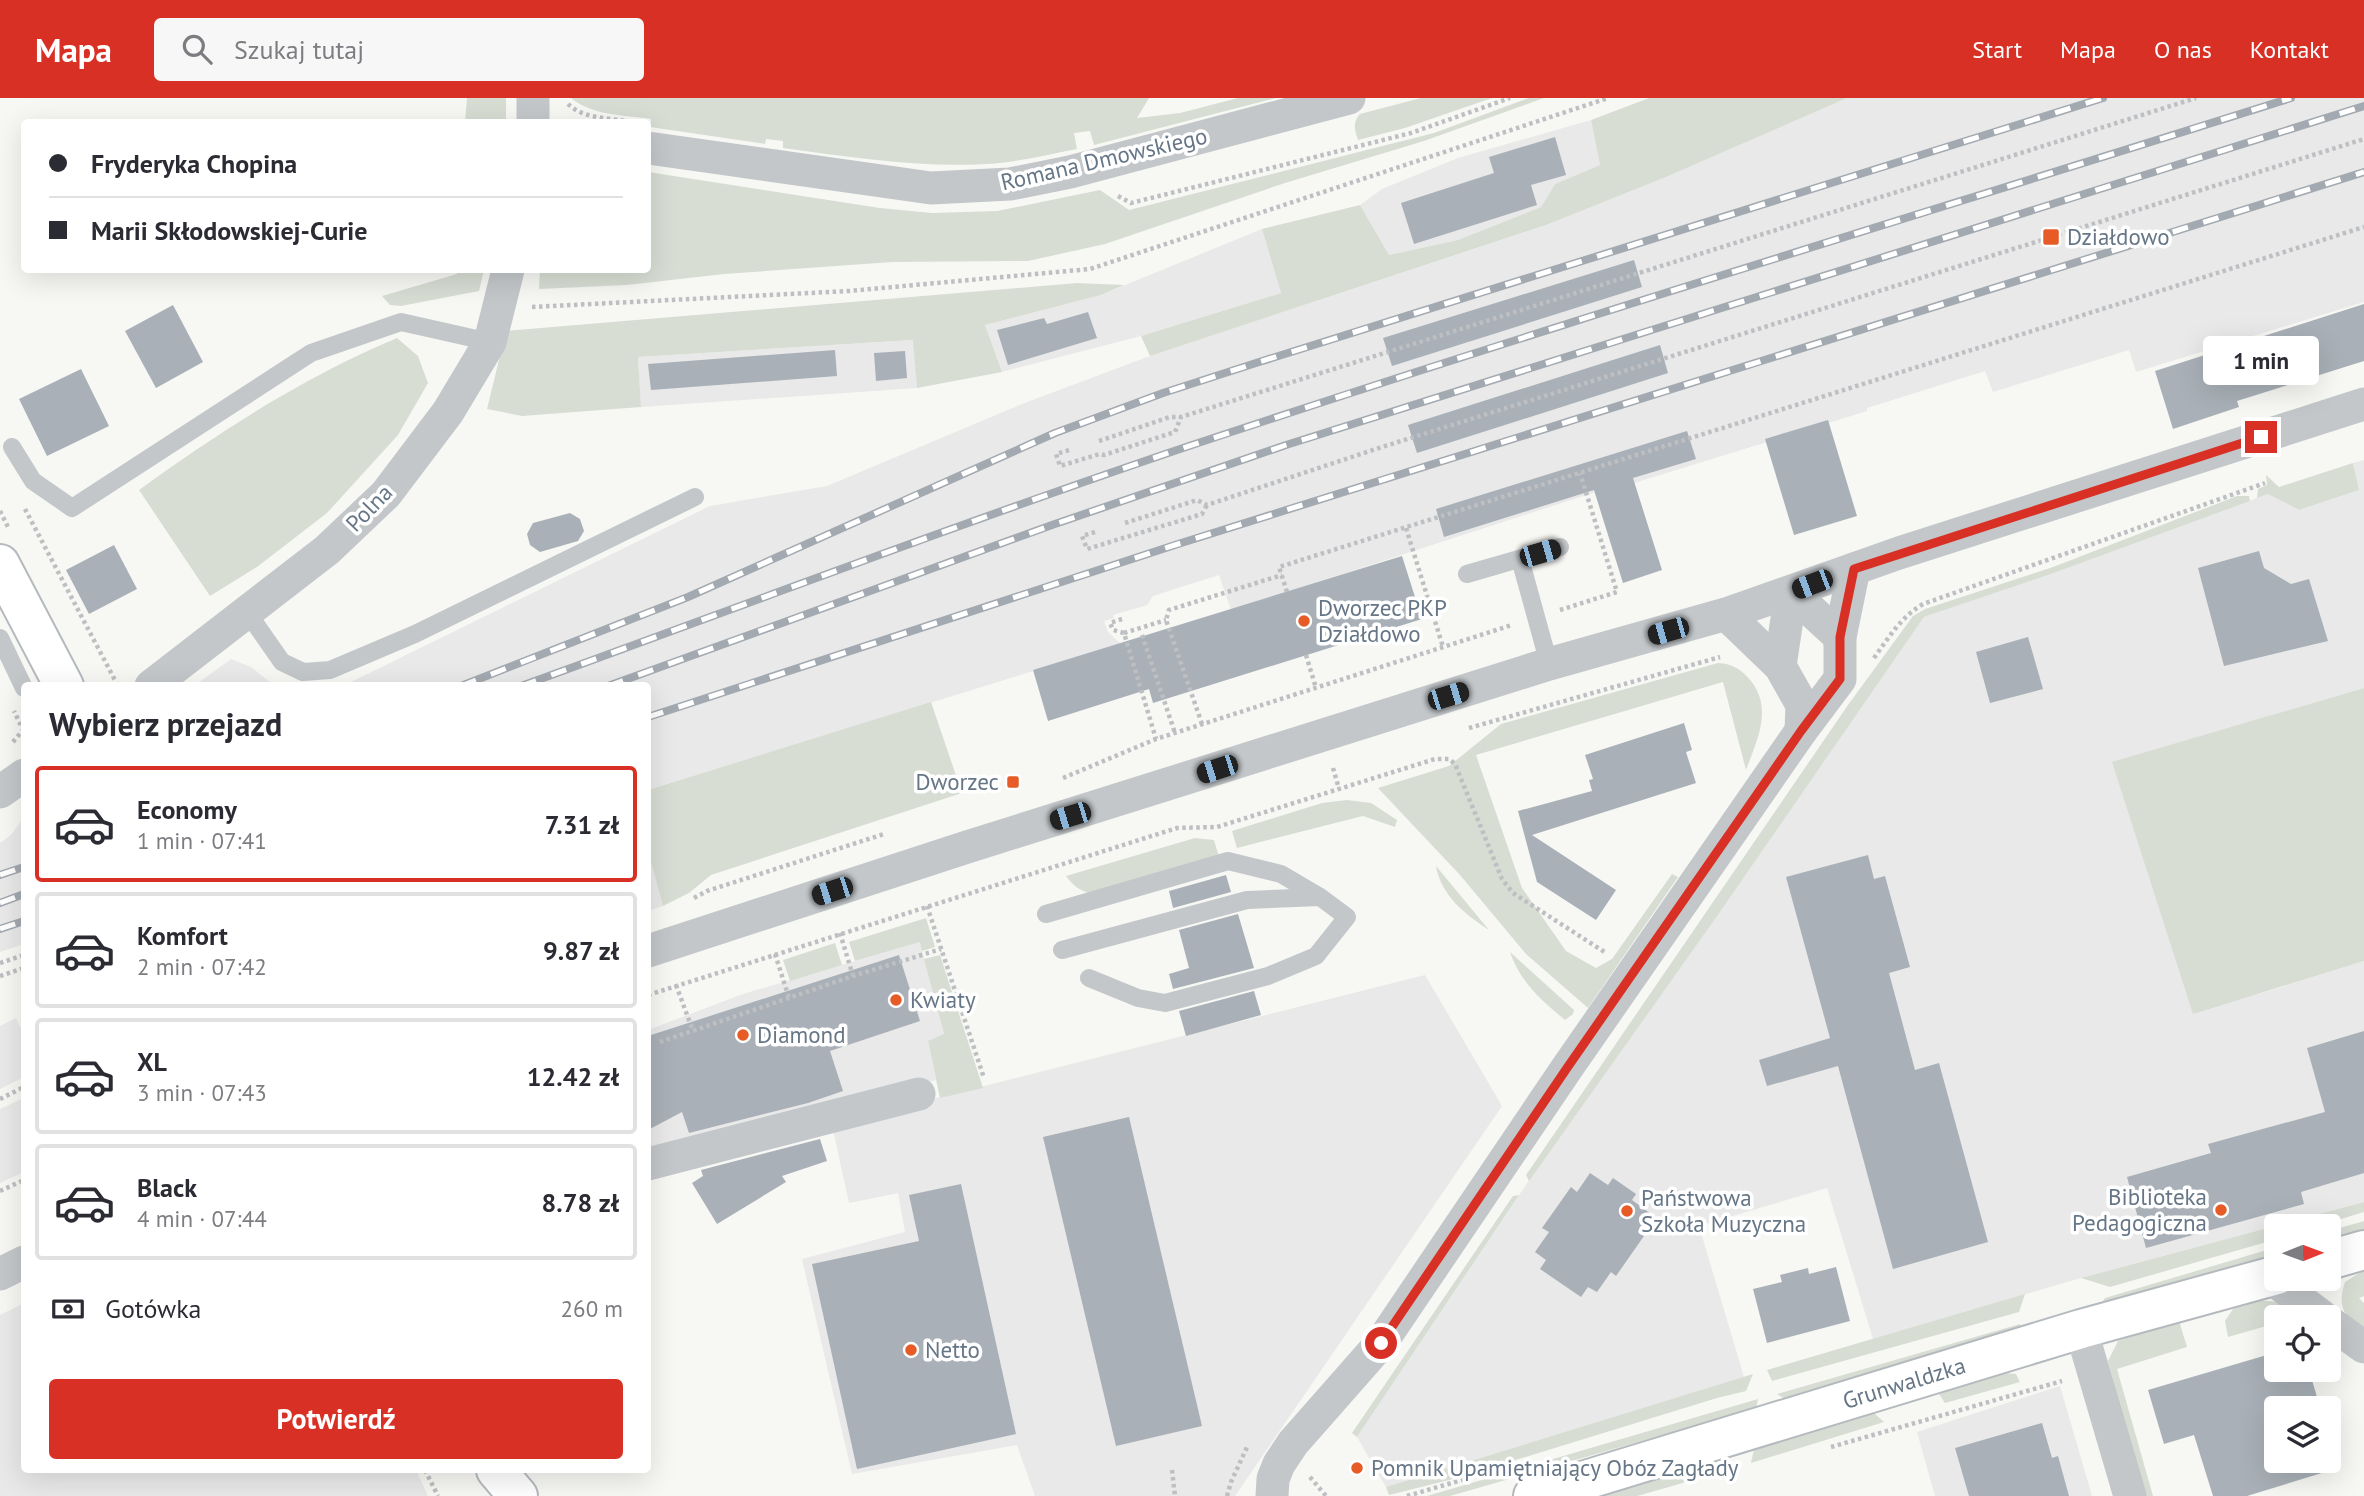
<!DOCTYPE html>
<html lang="pl">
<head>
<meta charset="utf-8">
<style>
  :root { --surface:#fff; --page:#f7f7f7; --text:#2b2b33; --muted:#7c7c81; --line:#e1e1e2; --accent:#d93025 }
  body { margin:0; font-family:"PT Sans",sans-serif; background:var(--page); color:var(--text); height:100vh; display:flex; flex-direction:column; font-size:26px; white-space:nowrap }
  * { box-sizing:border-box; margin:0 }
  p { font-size:23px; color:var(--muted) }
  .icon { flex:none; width:38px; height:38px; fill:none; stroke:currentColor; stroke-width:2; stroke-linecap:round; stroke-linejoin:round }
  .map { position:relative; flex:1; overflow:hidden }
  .panel { position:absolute; left:21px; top:584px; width:630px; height:791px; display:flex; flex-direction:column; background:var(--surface); border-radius:7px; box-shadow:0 7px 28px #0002 }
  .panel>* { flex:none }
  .hud { position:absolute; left:21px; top:21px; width:630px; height:154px; border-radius:7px; box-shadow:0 7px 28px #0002; display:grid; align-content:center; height:154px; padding:0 28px; background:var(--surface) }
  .needle { width:46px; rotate:89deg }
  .tools { position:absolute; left:2264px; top:1116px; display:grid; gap:14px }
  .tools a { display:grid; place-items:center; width:77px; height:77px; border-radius:7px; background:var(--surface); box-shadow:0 7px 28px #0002; font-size:35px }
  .end { position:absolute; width:32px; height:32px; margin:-16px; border:9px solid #d93025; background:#fff; box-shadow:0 0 0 4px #fff }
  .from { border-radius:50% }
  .bubble { position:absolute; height:49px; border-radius:7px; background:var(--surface); box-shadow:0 7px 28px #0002; font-size:23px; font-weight:600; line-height:49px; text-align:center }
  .car { position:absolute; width:21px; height:42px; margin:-21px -10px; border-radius:9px; box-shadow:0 0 5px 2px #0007; background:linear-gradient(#222 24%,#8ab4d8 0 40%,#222 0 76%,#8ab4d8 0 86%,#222 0) }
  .hud b { display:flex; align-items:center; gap:24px; height:66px; font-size:26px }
  .hud b+b { border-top:2px solid var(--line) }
  .hud i { width:18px; height:18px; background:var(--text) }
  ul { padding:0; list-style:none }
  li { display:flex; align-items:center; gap:21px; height:116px; margin:0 14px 10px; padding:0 14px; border:4px solid var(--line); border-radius:7px }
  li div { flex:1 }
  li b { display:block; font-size:26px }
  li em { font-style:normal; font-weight:600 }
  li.on { border-color:var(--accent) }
  li>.icon { width:63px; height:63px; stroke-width:1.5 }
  h2 { padding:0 28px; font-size:32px; line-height:84px }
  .pay { display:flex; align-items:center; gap:18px; height:77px; padding:0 28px; font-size:26px }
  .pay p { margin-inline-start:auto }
  .cta { display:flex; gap:14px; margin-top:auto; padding:14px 28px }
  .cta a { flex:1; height:80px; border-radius:7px; background:var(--accent); color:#fff; font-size:28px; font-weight:600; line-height:80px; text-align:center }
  header { display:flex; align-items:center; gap:42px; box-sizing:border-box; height:98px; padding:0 35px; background:var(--accent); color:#fff }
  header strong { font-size:33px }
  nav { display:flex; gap:38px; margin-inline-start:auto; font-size:24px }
  .search { width:490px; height:63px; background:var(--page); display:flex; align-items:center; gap:18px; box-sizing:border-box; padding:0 24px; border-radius:7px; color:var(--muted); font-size:26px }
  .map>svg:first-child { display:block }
  .built { fill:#e8e9e8 }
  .green { fill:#d7ddd3 }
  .building { fill:#a9b0b7 }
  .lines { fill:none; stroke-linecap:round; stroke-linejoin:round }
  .secondary-casing { stroke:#b5babf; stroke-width:42 }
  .path { stroke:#bdbfc2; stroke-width:4.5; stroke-dasharray:3.5 3.5; stroke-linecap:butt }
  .lane { stroke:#c3c7ca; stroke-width:18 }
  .street { stroke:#c3c7ca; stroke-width:33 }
  .secondary { stroke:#fff; stroke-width:38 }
  .rail-casing { stroke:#a3a9b0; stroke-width:8 }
  .rail { stroke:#fff; stroke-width:5; stroke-dasharray:16; stroke-linecap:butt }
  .route { stroke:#d93025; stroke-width:9 }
  .poi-dot { fill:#e65b26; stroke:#fff; stroke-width:2.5 }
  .labels { text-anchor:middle; stroke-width:7; stroke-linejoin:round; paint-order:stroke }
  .street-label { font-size:23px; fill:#667686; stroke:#fff }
  .poi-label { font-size:23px; fill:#667686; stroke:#fff; text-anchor:start }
</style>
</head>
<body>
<header>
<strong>Mapa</strong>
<div class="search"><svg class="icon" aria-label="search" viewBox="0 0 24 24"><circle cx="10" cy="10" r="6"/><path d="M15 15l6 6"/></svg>Szukaj tutaj</div>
<nav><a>Start</a><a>Mapa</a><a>O nas</a><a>Kontakt</a></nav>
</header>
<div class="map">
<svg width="2364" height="1398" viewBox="0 0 2364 1398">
  <rect width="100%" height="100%" fill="#f7f8f4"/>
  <g class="built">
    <polygon points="1847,0 2364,0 2364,204 2136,274 2129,252 1993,294 1985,273 1867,310 1867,313 1634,385 1633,382 1231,512 1219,477 1153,498 1147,507 1113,517 1114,520 1104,523 1108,534 1120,545 1135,592 1101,552 648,692 648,588 349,588 349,585 710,408 827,388 1022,306 1150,258 1546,127"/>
    <polygon points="1591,22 1600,67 1555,86 1541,109 1458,142 1389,157 1360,107 1382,91 1458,60"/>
    <polygon points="1262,131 1281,195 1141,238 1002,274 985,227 1101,197"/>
    <polygon points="914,242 917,290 641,309 638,259"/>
    <polygon points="2364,362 2364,590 2112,665 2259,896 2364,863 2364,1104 2081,1180 1873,1241 1827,1090 1699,1128 1744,1279 1386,1389 1357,1339 1542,1063 1720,814 1924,519 2051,476 2268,396 2299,412 2359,392 2353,365"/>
    <polygon points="231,561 251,569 275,588 194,588"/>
    <polygon points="24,719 24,846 0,854 0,745 11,737"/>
    <polygon points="648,753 663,808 648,813"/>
    <polygon points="920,844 944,937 928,944 936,982 693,1044 648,1059 648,932 743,896"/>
    <polygon points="1425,877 1502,1008 1235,1398 1035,1398 1017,1347 852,1376 802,1161 905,1134 898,1095 849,1105 833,1032 940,999"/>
    <polygon points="16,920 24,937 24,979 0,991 0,928"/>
    <polygon points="24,1000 24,1074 0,1085 0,1011"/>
    <polygon points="24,1205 24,1372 416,1372 428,1398 0,1398 0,1217"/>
    <polygon points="2060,1288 2092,1398 1935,1398 1917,1334"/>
  </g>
  <g class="green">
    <polygon points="467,0 506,0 506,24 465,24"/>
    <path d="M571 0H1149L1137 20 1180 15 1238 0H1276L1094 47 1090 33 1074 35 1077 51C1047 57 1017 64 987 66 918 70 851 59 783 50V43L766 41 765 46 650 29 651 21C624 17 593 18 571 0Z"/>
    <path d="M1421 0H1492L1405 30 1358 42C1355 33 1352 24 1360 16Z"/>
    <polygon points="1529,0 1544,0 1424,43 1285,85 1105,146 1028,163 892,164 724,176 627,187 539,191 540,172 648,172 648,74 880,110 932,115 997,113 1100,92 1129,112 1434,35"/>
    <polygon points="1649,0 1847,0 1668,78 1546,127 1150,258 1141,238 1281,195 1262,131 1360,107 1389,157 1458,142 1541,109 1555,86 1600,67 1591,22"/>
    <polygon points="458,172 484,172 479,193 401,208 390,207 382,198 457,176"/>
    <polygon points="1077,185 1124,187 1101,197 985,227 1002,274 917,290 913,242 638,259 641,309 522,318 487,311 506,233"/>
    <path d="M397 240 418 258 428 285 398 337 327 415 257 469 210 498 139 392C220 333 306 278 397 240Z"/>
    <polygon points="2353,365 2359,392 2299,412 2268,396 2257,400 2258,391 2267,387 2266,377 2279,389"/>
    <polygon points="2237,398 2249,398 2250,403 2051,476 1924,519 1720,814 1529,1083 1526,1077 1848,607 1913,518 1925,511 2053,469"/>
    <path d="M1718 565C1733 566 1741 571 1751 583 1773 611 1757 642 1746 672L1723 584 1476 657 1522 790 1566 853 1596 870 1612 861 1672 776 1678 779 1588 910 1526 856 1460 777 1378 690 1449 668 1501 626Z"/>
    <polygon points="2364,590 2364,863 2193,916 2112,664"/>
    <polygon points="931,604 962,695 711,777 689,795 663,808 648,753 648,692"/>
    <polygon points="1347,702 1371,705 1397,722 1395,729 1363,718 1237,750 1232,733 1322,705"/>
    <path d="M1195 740 1214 742 1219 759 1092 796C1080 793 1073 788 1066 778Z"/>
    <path d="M1436 768 1489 832C1466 817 1441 798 1436 768Z"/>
    <polygon points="926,820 935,849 922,853 920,844 855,863 849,844"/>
    <polygon points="835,845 842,867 790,883 783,862"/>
    <path d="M1510 854 1574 912 1573 916 1565 922C1542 903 1520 884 1510 854Z"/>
    <polygon points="940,857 983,990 940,1000 928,943 944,936 924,861"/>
    <polygon points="1519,1097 1357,1339 1352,1335 1513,1098"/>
    <polygon points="2364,1104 2364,1114 2315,1129 2277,1129 2277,1141 2110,1189 2081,1180"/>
    <polygon points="2364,1123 2364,1134 2329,1144 2329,1133"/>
    <polygon points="2277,1149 2277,1160 2117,1204 2103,1203 2105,1200"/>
    <path d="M2364 1172V1198L2359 1200 2364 1205V1236C2346 1219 2336 1210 2345 1184Z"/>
    <polygon points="2025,1196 2019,1214 1772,1283 1767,1272"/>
    <polygon points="2256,1202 2279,1204 2310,1220 2277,1220 2277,1225 2228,1239 2225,1223 2233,1211"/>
    <polygon points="2179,1223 2187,1249 2117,1271 2153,1398 2144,1398 2108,1263 2118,1243"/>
    <polygon points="2020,1226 2023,1237 1886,1271 1785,1301 1777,1296"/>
    <polygon points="2005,1275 2016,1276 2020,1284 1945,1305 1939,1296"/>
    <polygon points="1753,1276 1746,1293 1717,1300 1457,1380 1389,1397 1386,1389"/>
    <polygon points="1758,1301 1756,1310 1450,1398 1427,1398"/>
    <polygon points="1874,1315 1884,1324 1751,1365 1754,1351"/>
    <polygon points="1695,1369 1704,1379 1637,1398 1595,1398"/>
  </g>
  <g class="building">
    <polygon points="1555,39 1566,77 1531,87 1537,107 1414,146 1401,105 1494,75 1489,59"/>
    <polygon points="1634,162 1642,189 1392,268 1383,240"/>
    <polygon points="2364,206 2364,263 2237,303 2239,309 2173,331 2155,273"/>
    <polygon points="173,207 203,264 156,290 125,233"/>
    <polygon points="1088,214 1097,240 1008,267 997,232 1044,220 1047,226"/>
    <polygon points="1660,247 1668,275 1417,355 1408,327"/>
    <polygon points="835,252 837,278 651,292 648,266"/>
    <polygon points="905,253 907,280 876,283 874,255"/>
    <polygon points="81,271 109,328 47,358 19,301"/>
    <polygon points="1828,322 1857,418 1794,437 1765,341"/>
    <polygon points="1687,333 1696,361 1633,380 1662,472 1623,485 1594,392 1444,439 1436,411"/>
    <polygon points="570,415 580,421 584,433 578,443 540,454 530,447 527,436 533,425"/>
    <polygon points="114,447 137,491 89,516 66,472"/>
    <polygon points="2259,453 2264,470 2291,486 2309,481 2328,543 2224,568 2198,470"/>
    <polygon points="1402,458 1422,521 1153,605 1149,591 1048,623 1033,572"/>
    <polygon points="2028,539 2043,591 1990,605 1976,554"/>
    <polygon points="1684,625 1692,652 1686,654 1696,685 1532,737 1616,792 1596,822 1537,784 1518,713 1592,693 1589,682 1593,681 1585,657"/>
    <polygon points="1868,757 1874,781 1885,778 1910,869 1889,875 1915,972 1939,965 1988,1144 1893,1171 1838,968 1767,988 1759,962 1830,940 1786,779"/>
    <polygon points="1226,777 1231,794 1173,810 1169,793"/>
    <polygon points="1238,816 1254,870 1173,891 1169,876 1189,870 1179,832"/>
    <polygon points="899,857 920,923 830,953 843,993 808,1005 689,1035 682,1014 648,1032 648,938"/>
    <polygon points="1254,893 1261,917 1186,938 1179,913"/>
    <polygon points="2364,933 2364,1075 2301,1094 2304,1106 2146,1150 2127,1079 2211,1055 2208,1046 2325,1014 2307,950"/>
    <polygon points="1129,1019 1202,1328 1116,1348 1043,1039"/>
    <polygon points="820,1041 827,1063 782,1078 786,1084 717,1126 692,1085 703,1078 701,1072"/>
    <polygon points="1590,1075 1608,1087 1613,1080 1636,1096 1632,1102 1651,1116 1638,1134 1644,1138 1616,1178 1611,1174 1597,1194 1588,1189 1581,1199 1540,1171 1546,1162 1535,1154 1549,1134 1542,1130 1571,1089 1577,1094"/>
    <polygon points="961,1086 1016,1336 857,1371 812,1166 919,1143 909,1097"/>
    <polygon points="1836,1169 1850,1223 1767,1245 1753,1191 1782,1184 1780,1177 1808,1170 1809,1176"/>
    <polygon points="2277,1254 2277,1272 2309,1272 2317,1299 2277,1311 2277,1363 2337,1363 2338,1370 2247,1398 2213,1398 2194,1337 2164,1346 2148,1292"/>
    <polygon points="2042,1325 2052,1360 2058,1358 2069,1398 1969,1398 1955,1350"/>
  </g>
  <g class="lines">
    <g class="secondary-casing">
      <g id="secondary">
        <polyline points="0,466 64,588"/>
        <polyline points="2329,1162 2364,1152"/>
        <polyline points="496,1372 518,1398"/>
        <polyline points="1533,1398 2081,1231 2277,1177"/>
      </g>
    </g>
    <g class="path">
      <path d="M568 6C582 20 607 20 626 23"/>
      <polyline points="1118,98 1131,105 1411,35 1510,0"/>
      <polyline points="532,209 849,193 1090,171 1608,0"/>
      <polyline points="1099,343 1170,319 1181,319 2196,0"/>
      <polyline points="1069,352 1056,356 1060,368 1100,356 1104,357 1175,334 1181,319"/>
      <polyline points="25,411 117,586"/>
      <polyline points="0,413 9,431"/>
      <polyline points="1125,425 1197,402 1207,407 1382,349 2364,41"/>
      <polyline points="1406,430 1443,549"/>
      <polyline points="1095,434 1082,438 1087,451 1202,416 1207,407"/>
      <polyline points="1287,494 1279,469 2364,129"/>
      <polyline points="1560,512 1617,494 1580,375"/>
      <polyline points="1122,521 1110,525 1113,532 1124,535 1156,641"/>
      <polyline points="1124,535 1166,522"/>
      <polyline points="1142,537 1175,635"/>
      <polyline points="1306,557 1316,590"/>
      <path d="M1874 560C1889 539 1901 519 1923 506L2265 385"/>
      <polyline points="1202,626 1166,522 1169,512 1282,477"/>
      <polyline points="1469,630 1720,559"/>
      <polyline points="13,644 23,632 14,613"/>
      <polyline points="1333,670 1339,691"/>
      <polyline points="1063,680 1156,641 1512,527"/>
      <polyline points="694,800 707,793 884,736"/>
      <polyline points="927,808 984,980"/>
      <polyline points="840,835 853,878"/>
      <polyline points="775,856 789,900"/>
      <polyline points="0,865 24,857"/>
      <polyline points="0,878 24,870"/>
      <polyline points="676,887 693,933"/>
      <polyline points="648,897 1177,730 1217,729 1435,661 1449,661 1455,666 1502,781 1513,795 1606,855"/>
      <polyline points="660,944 853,878 941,851"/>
      <polyline points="0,1001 24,989"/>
      <polyline points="0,1093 24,1082"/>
      <polyline points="1831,1349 2062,1283"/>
      <polyline points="425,1372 438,1398"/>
      <polyline points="1172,1372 1175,1398"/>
      <polyline points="1310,1379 1326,1398"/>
      <polyline points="1227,1398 1231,1384 1248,1347"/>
      <polyline points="1407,1398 1510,1368"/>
    </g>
    <g class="lane">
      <polyline points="12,349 33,383 72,410 311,255 401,224 490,244"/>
      <polyline points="1520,461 1549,566"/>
      <polyline points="1467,476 1560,449"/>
      <polyline points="247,514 282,564 303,574 330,572 415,536 695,399"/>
      <polyline points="0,540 24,590"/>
      <polyline points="1046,816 1228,763 1281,776 1320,799"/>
      <polyline points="1062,852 1247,802 1320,799 1347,819 1316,858 1268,878 1165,905 1138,900 1089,880"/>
    </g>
    <g class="street">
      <polyline points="533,0 533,24"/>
      <polyline points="648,50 931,90 1010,86 1070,74 1349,0"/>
      <polyline points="1791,494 1840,539"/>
      <polyline points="1726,516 1780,568 1802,607 1801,633"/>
      <polyline points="1780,568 1791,494"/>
      <polyline points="151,588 327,452 386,396 448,314 490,244 508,172"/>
      <polyline points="0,694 24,677"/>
      <polyline points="648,853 964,750 1549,566 1726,516 1899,455 2364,306"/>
      <polyline points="648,1066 919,996"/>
      <polyline points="0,1176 24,1164"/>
      <polyline points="2270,1179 2324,1220"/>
      <polyline points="2329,1224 2364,1249"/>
      <polyline points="2081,1231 2130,1398"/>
      <polyline points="1272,1398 1273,1381 1279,1366 1293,1345 1381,1245 1567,970 1801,633 1840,581 1840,539 1854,471"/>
    </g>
    <use href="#secondary" class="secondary"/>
    <g class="rail-casing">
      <g id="rail">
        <polyline points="461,588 688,499 1055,335 1163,295 1256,265 2103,0"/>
        <path d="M521 588C742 508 961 425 1183 350 1550 228 1922 116 2291 0"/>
        <polyline points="608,588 1052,427 1286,347 2364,8"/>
        <polyline points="648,619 1178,446 2364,74"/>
        <polyline points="0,777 24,769"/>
        <polyline points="0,805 24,796"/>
        <polyline points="0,831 24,823"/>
      </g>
    </g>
    <use href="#rail" class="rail"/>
  </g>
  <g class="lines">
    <polyline class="route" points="1381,1245 1567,970 1801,633 1840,581 1840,539 1854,471 2261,339"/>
  </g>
  <g class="poi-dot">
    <rect x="2042" y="130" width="18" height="18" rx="3.5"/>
    <circle cx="1304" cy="523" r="7"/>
    <rect x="1006" y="677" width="14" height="14" rx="3.5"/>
    <circle cx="896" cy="902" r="7"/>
    <circle cx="743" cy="937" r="7"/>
    <circle cx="2221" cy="1112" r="7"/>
    <circle cx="1627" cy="1113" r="7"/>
    <circle cx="911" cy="1252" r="7"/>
    <circle cx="1357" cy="1370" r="7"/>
  </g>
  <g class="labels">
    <g class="street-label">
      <text transform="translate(1104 61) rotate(-13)" y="8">Romana Dmowskiego</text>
      <text transform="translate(369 410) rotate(-46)" y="8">Polna</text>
      <text transform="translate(1904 1285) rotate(-17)" y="8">Grunwaldzka</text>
    </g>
    <g class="poi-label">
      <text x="2067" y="147">Działdowo</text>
      <text x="1318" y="518">Dworzec PKP<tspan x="1318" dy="26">Działdowo</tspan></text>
      <text x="999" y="692" text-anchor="end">Dworzec</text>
      <text x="910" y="910">Kwiaty</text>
      <text x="757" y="945">Diamond</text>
      <text x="2207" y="1107" text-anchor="end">Biblioteka<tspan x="2207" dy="26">Pedagogiczna</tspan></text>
      <text x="1641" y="1108">Państwowa<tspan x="1641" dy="26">Szkoła Muzyczna</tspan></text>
      <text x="925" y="1260">Netto</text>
      <text x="1371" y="1378">Pomnik Upamiętniający Obóz Zagłady</text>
    </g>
  </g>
</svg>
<div class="tools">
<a><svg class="needle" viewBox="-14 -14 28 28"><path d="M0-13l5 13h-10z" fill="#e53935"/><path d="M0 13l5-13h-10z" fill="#7c7c81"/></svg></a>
<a><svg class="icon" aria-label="locate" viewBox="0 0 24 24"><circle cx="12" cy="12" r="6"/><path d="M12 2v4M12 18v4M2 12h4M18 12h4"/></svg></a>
<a><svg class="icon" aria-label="layers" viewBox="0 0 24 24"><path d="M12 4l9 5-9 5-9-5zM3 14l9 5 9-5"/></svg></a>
</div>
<i class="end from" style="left:1381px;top:1245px"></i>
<i class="end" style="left:2261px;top:339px"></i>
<div class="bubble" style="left:2203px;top:238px;width:116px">1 min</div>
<i class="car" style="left:1540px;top:455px;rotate:74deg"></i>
<i class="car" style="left:1812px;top:486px;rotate:249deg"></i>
<i class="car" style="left:1668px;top:533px;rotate:254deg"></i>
<i class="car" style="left:1448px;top:598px;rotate:73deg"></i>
<i class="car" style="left:1217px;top:671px;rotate:252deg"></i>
<i class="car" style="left:1070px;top:718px;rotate:253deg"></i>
<i class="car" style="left:832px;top:793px;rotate:252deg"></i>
<div class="hud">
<b><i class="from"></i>Fryderyka Chopina</b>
<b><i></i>Marii Skłodowskiej-Curie</b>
</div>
<section class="panel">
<h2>Wybierz przejazd</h2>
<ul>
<li class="on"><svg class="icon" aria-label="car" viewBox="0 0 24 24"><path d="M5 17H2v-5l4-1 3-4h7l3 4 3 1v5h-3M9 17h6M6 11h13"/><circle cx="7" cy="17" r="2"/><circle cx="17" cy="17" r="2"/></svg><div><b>Economy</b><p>1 min · 07:41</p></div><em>7.31 zł</em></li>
<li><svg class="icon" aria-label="car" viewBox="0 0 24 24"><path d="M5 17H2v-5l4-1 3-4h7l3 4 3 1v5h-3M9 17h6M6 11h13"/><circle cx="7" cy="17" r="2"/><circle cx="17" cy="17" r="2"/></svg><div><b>Komfort</b><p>2 min · 07:42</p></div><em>9.87 zł</em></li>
<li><svg class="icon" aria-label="car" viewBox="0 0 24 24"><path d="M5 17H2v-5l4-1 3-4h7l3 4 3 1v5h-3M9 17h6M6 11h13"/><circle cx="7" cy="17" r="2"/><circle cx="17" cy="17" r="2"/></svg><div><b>XL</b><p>3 min · 07:43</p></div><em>12.42 zł</em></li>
<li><svg class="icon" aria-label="car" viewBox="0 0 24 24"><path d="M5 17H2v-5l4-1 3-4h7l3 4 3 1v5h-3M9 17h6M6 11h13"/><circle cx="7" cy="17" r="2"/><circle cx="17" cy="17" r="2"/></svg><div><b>Black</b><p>4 min · 07:44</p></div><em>8.78 zł</em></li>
</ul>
<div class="pay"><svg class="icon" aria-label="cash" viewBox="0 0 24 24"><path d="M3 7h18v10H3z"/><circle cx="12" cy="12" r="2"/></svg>Gotówka<p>260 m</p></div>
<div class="cta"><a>Potwierdź</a></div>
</section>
</div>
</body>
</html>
